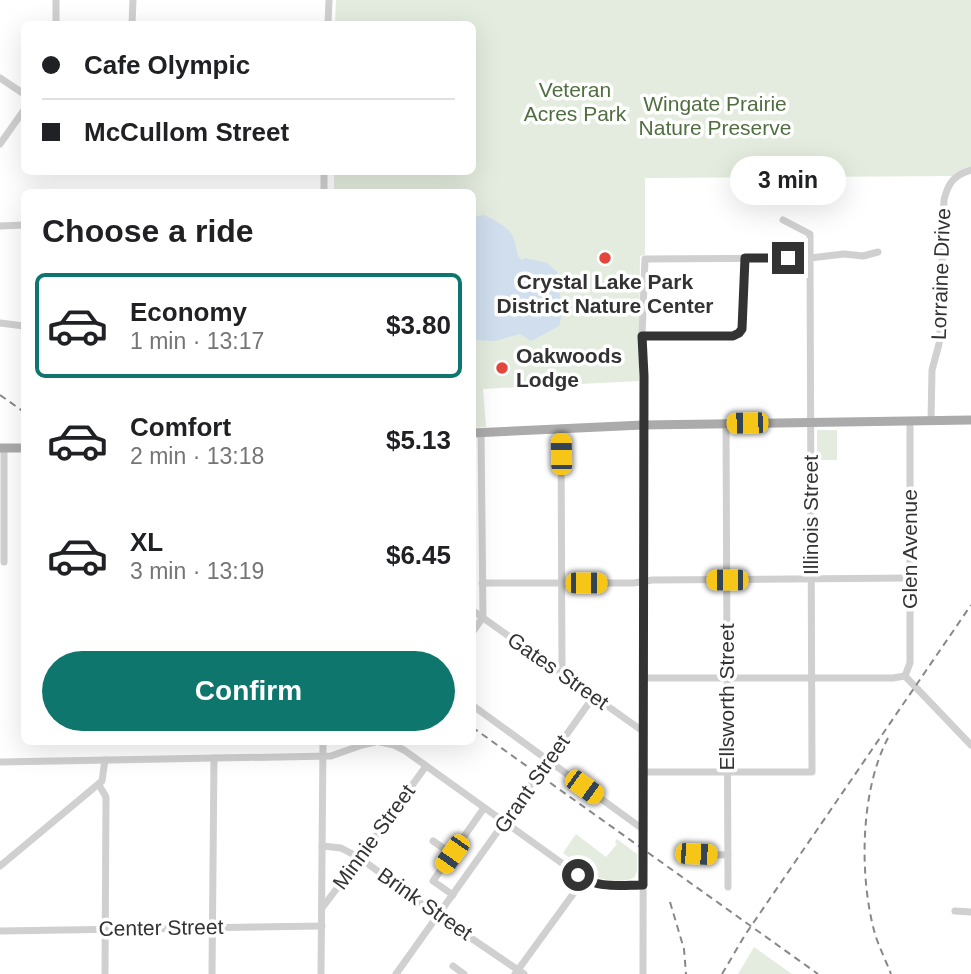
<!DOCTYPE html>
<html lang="en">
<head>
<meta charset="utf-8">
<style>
  :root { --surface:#fff; --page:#f6f6f6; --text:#202124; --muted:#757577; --line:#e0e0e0; --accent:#0f766e }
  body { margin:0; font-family:Arial,sans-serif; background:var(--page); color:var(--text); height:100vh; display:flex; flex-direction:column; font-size:26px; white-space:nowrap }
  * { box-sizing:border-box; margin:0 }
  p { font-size:23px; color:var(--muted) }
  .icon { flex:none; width:38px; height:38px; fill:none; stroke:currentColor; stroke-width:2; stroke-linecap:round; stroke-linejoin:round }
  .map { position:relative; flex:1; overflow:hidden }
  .drawer { position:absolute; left:21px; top:189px; width:455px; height:556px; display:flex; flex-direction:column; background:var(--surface); border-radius:10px; box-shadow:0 7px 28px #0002 }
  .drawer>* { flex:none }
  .banner { position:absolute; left:21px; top:21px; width:455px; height:154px; border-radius:10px; box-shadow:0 7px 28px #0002; display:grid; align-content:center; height:154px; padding:0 21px; background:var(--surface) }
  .end { position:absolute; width:32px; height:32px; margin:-16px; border:9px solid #333; background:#fff; box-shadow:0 0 0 4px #fff }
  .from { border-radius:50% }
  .bubble { position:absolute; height:49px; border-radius:24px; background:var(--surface); box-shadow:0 7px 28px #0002; font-size:23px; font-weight:700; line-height:49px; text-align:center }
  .car { position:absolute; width:21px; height:42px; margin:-21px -10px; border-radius:9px; box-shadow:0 0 5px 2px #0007; background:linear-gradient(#f5c518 24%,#345 0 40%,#f5c518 0 76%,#345 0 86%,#f5c518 0) }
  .banner b { display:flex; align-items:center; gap:24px; height:66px; font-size:26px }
  .banner b+b { border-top:2px solid var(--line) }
  .banner i { width:18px; height:18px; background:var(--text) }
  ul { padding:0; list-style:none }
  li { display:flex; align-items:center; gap:21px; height:105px; margin:0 14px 10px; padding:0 7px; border:4px solid transparent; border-radius:10px }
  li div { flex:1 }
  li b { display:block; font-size:26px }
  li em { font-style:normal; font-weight:700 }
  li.selected { border-color:var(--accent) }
  li>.icon { width:63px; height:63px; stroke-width:1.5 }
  h2 { padding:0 21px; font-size:32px; line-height:84px }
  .primary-button { display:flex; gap:14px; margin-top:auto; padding:14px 21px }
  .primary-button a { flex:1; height:80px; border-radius:42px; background:var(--accent); color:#fff; font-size:28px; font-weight:700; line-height:80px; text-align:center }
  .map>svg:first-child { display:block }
  .green { fill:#e4ecdf }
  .water { fill:#d0deed }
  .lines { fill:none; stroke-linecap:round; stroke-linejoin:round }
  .minor { stroke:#d0d0d0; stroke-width:7 }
  .major { stroke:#ababab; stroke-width:9 }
  .rail { stroke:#888; stroke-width:2; stroke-dasharray:7 5; stroke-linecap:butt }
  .route { stroke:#333; stroke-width:9 }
  .poi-dot { fill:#e2463d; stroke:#fff; stroke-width:2.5 }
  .labels { text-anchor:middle; stroke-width:7; stroke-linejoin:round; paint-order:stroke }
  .park-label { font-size:21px; fill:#506f40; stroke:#fff }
  .street-label { font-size:21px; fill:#333; stroke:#fff }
  .poi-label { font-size:21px; font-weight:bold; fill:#333; stroke:#fff }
</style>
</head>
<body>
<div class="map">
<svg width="971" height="974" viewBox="0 0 971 974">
  <rect width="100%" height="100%" fill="#fff"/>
  <g class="green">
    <polygon points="336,0 971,0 971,170 955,176 645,178 645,255 640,256 639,381 483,389 486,427 473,428 472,192 334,192 334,172 472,172 472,24 335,24"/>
    <rect x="817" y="430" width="20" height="30"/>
    <path d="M576 834 606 857 617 844 615 842 617 839 637 854V871L635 877C625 883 607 881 596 877L597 873 590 868 588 871 563 853Z"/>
    <polygon points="754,947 792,974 738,974"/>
  </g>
  <path class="water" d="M484 215C507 227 514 229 518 256L522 260 525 258 547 263 557 272 562 314 559 326 531 341 520 334 495 341 473 340V217Z"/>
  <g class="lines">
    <g class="minor">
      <polyline points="56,24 56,0"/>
      <polyline points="132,24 133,0"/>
      <polyline points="328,24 329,0"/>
      <polyline points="0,78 24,94"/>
      <polyline points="0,144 24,110"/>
      <polyline points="324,192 324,172"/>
      <polyline points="783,220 810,234 810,258 844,254 863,256 878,252"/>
      <polyline points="0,226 24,225"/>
      <polyline points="0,323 24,326"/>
      <polyline points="642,336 733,336 739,333 742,329 745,258"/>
      <path d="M931 421 932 370 939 344 940 334 944 200C948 183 954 175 971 170"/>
      <polyline points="726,423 728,887"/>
      <polyline points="561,428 562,673"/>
      <polyline points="4,448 4,562"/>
      <polyline points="482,583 634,583 652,580 910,578"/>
      <polyline points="472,610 644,732"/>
      <polyline points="472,633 483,617 481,432"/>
      <polyline points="905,676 910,663 910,421"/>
      <polyline points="905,676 971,745"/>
      <polyline points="644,678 893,678 905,676"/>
      <polyline points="472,705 644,830"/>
      <polyline points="380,742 394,745 404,750 584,879 601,885 643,885"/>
      <polyline points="0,762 331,756 362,745 375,742"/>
      <polyline points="99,785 106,797 105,974"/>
      <polyline points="433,841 452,854"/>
      <polyline points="322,846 341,848 360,858 437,915 524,974"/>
      <polyline points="688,854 728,855"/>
      <polyline points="0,866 102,781 105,760"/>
      <polyline points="453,895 433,881 484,808"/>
      <polyline points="322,908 360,858 426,766"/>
      <polyline points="955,911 971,912"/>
      <polyline points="0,931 322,926"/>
      <polyline points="453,966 464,974"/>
      <polyline points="212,974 214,758"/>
      <polyline points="321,974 323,742"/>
      <polyline points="396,974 594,696"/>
      <polyline points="515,974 584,879"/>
      <polyline points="643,974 644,376 642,336 645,259 810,258 812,772 644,772"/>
    </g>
    <g class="major">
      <polyline points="472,433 643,425 971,420"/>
      <polyline points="0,448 24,448"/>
    </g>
    <g class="rail">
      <polyline points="0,395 24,412"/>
      <polyline points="472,727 818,974"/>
      <path d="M888 738C860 791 859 877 875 934 879 947 886 961 891 974"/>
      <polyline points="670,902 684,949 686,974"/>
      <polyline points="722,974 745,935 971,605"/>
    </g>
  </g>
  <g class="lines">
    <path class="route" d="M578 875C597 889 621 885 643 885L644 376 642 336H733L739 333 742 329 745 258H788"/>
  </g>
  <g class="poi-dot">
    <circle cx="605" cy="258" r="7"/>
    <circle cx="502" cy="368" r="7"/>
  </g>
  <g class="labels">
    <g class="park-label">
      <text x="575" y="97">Veteran<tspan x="575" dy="24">Acres Park</tspan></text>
      <text x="715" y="111">Wingate Prairie<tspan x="715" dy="24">Nature Preserve</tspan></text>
    </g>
    <g class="street-label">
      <text transform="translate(941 274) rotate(-88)" y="7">Lorraine Drive</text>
      <text transform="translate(811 515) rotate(-90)" y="7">Illinois Street</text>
      <text transform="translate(910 549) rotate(-90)" y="7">Glen Avenue</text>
      <text transform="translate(558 671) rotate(35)" y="7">Gates Street</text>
      <text transform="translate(727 697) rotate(-90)" y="7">Ellsworth Street</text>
      <text transform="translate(532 784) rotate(-55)" y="7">Grant Street</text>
      <text transform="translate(374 837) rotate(-54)" y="7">Minnie Street</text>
      <text transform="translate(425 904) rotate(35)" y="7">Brink Street</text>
      <text transform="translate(161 928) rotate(-1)" y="7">Center Street</text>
    </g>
    <g class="poi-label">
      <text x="605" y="289">Crystal Lake Park<tspan x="605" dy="24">District Nature Center</tspan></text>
      <text x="516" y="363" text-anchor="start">Oakwoods<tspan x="516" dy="24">Lodge</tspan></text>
    </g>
  </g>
</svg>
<i class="end from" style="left:578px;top:875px"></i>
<i class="end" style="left:788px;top:258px"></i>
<div class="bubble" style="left:730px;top:156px;width:116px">3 min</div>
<i class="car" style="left:747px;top:423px;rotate:269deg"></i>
<i class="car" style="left:561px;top:454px;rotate:359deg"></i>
<i class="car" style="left:727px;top:580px;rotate:270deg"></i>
<i class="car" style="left:586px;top:583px;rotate:90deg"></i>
<i class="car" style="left:584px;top:787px;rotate:126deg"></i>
<i class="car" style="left:452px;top:854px;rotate:215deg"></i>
<i class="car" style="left:696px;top:854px;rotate:92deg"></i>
<div class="banner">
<b><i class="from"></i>Cafe Olympic</b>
<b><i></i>McCullom Street</b>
</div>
<section class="drawer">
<h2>Choose a ride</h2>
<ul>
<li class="selected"><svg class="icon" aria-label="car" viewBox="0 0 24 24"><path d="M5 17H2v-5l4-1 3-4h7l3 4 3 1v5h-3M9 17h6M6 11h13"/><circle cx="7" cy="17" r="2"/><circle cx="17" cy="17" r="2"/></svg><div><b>Economy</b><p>1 min · 13:17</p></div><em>$3.80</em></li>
<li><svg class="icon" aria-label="car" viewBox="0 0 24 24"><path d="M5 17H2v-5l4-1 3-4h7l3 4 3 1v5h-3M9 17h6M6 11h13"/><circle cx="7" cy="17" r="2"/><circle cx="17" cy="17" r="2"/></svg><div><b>Comfort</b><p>2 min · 13:18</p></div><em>$5.13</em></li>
<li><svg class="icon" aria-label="car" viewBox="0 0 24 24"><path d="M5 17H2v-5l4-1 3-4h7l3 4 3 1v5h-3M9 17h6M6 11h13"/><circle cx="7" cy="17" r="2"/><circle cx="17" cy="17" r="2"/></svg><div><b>XL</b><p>3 min · 13:19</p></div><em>$6.45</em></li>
</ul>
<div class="primary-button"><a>Confirm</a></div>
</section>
</div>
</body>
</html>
